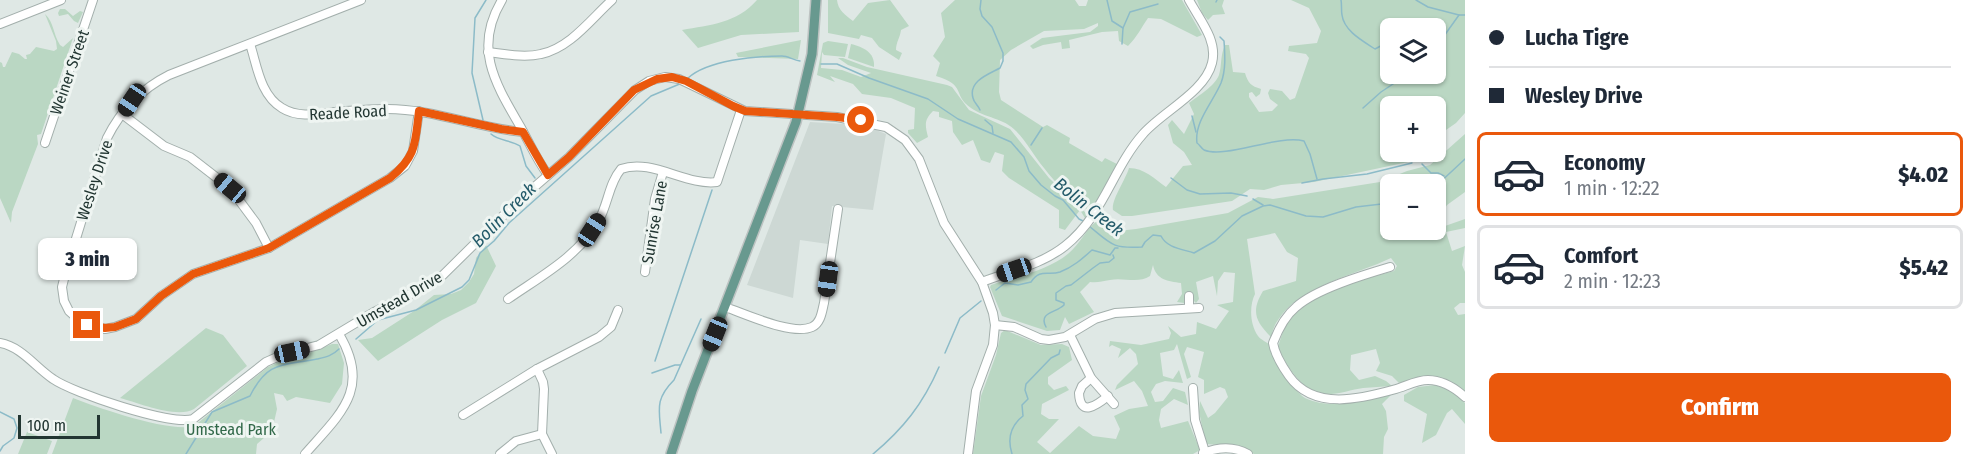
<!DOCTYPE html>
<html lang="en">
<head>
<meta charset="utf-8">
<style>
  :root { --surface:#fff; --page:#f2f2f3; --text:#1f2937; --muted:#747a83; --line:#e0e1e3; --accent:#ea580c }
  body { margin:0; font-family:"Fira Sans Condensed",sans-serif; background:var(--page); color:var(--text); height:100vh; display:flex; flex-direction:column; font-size:22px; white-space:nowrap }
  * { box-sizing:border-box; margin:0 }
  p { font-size:20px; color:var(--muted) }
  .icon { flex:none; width:33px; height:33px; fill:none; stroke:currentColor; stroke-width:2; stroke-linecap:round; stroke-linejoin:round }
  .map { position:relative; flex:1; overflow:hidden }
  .side { display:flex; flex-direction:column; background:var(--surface); width:510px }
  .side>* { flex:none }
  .banner { display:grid; align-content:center; height:132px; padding:0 24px; background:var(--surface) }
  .buttons { position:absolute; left:1380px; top:18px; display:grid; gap:12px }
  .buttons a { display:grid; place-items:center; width:66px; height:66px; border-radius:9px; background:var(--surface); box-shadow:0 2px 4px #0004; font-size:30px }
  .scale { position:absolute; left:18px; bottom:15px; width:82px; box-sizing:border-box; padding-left:6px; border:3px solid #223632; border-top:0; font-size:16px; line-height:21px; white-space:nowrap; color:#223632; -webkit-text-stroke:4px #eff5f2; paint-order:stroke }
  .end { position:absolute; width:27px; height:27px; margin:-14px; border:8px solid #ea580c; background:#fff; box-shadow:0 0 0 3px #fff }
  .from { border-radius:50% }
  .bubble { position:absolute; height:42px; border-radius:9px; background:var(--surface); box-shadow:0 2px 4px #0004; font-size:20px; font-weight:800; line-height:42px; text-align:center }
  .car { position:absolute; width:18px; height:36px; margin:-18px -9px; border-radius:8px; box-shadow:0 0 4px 2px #0007; background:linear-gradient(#222 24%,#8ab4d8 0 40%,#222 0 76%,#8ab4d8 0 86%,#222 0) }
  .banner b { display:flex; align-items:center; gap:21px; height:57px; font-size:22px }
  .banner b+b { border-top:2px solid var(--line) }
  .banner i { width:15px; height:15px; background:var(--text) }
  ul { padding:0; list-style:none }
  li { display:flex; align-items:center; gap:18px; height:84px; margin:0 12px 9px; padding:0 12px; border:3px solid var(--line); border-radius:9px }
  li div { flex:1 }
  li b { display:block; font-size:22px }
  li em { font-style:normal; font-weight:800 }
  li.on { border-color:var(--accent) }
  li>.icon { width:54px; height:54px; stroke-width:1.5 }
  .action { display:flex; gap:12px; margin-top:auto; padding:12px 24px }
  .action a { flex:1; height:69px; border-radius:9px; background:var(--accent); color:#fff; font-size:24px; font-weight:800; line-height:69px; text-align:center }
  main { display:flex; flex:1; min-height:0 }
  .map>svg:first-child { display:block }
  .built { fill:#cdd8d4 }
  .green { fill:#bad7c3; fill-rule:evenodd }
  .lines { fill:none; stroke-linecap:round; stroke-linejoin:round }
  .stream { stroke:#8cbbc8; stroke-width:1.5 }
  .minor-casing { stroke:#a3afac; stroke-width:10 }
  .major-casing { stroke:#bdc3c2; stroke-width:12 }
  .minor { stroke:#fff; stroke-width:8 }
  .major { stroke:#68998f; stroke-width:9 }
  .route { stroke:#ea580c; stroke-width:8 }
  .labels { text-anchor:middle; stroke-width:6; stroke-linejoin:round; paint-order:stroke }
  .street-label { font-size:16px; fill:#223632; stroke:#eff5f2 }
  .park-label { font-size:16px; fill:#316849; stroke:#eff5f2 }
  .water-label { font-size:18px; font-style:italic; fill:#245b6a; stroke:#eff5f2 }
</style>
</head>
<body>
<main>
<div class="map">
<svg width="1465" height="454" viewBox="0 0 1465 454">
  <rect width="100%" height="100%" fill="#dfe8e5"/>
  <polygon class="built" points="810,122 844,124 876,130 886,134 873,210 832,206 828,244 800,240 793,298 747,285"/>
  <g class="green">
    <path d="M757 0H799V32L741 35 698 48 682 30C710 25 737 23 757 0Z"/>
    <path d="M828 0H837C838 10 845 15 853 21L868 3 890 0 909 26 901 30C900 38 896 42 896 50L902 53 899 60 879 47 872 38 861 35 859 39 828 33Z"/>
    <path d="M955 0H1075L1079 6H1086L1088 0H1182L1202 35 1197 37 1161 19 1148 18C1141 28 1137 37 1128 46L1119 41 1118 31 1102 32 1069 40 1070 48 1062 49 1061 42 1043 45 1033 49 1030 46 1042 38 1090 32 1098 26V23L1084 29 1044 31 1011 50 1000 60 999 92 1001 100 1043 127 1047 125 1070 138 1069 143 1102 162 1105 158 1117 164 1102 195 1091 212C1073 201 1056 184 1044 168 1034 156 1027 142 1016 131 1004 118 985 118 971 108 952 95 967 85 936 76L940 63 933 56 945 37 941 13Z"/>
    <polygon points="1197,0 1224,0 1222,6 1225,14 1213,15 1208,20 1202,13"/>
    <path d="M1291 0H1465V113L1456 123 1436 137V106H1390V152H1422L1418 157 1408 162 1314 182 1281 185 1264 190 1250 189 1232 201 1132 216H1122L1113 210C1111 200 1126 179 1129 168 1144 168 1155 179 1166 187L1183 166 1192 165 1184 152 1173 143 1168 125 1172 120 1184 134 1194 114 1189 103C1198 96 1215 86 1219 75 1222 65 1220 56 1225 45H1229L1233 72 1245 73C1248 83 1251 86 1261 89L1260 94 1256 97 1252 92 1249 93V97L1259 112 1272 111 1278 105 1270 99 1268 93 1270 89 1282 91 1290 100 1295 98 1309 58 1306 54 1288 51 1289 46 1317 43 1321 31 1309 8ZM1390 28H1436V74H1390Z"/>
    <polygon points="60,9 65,9 73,16 80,11 83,12 78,23 74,21 68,14 59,16 58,13"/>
    <path d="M45 14C54 22 53 34 60 45L63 47 73 38 41 134 37 135 38 144 12 212 11 223 0 198V62L2 63 3 67H5L12 52 19 54 25 59H27L26 55 30 54 36 47 54 51 57 49 56 41Z"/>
    <polygon points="801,40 798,59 738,57 736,53"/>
    <path d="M828 41 848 44 845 57 824 55 822 52 821 68 842 70 861 77 871 73 848 65 838 58H843L867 67 947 85 952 87 969 110 1010 129 1049 178 1089 216 1085 218 1080 210 1065 230 1059 228V210L1009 178 1002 171 1004 155 995 152 990 163 981 160 973 140 962 145 953 132 952 121 939 117V112L933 111C924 120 925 125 928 137L917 143 908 133V130L914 129 915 108 891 98 862 94 853 84 830 76 835 82 817 75 823 43Z"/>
    <path d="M851 44C863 47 875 52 874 67L848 58Z"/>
    <path d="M1465 134V192L1447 205 1438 220 1445 226 1465 219V228L1446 232 1452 251 1465 246 1462 265 1465 272V303H1460L1454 308 1458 315 1465 314V392C1446 374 1422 376 1399 383L1392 376 1376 371 1380 363 1376 349 1351 355 1350 370 1359 380 1375 376 1386 381 1392 386C1382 387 1373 387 1363 388 1348 390 1327 399 1312 391 1296 381 1285 363 1278 347 1281 338 1283 328 1289 321 1311 292 1361 280 1394 271L1397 266 1391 258C1356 275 1299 286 1278 320 1274 325 1273 331 1271 337 1255 321 1251 311 1263 291L1296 281 1298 258 1287 252 1275 233 1247 239 1255 294C1249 306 1250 325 1258 336 1261 340 1267 342 1270 345 1275 361 1281 372 1292 385 1296 389 1300 395 1305 398 1332 411 1365 400 1392 394L1382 404 1386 411 1388 429 1384 437 1383 454H1254C1236 442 1226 446 1206 444L1199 412 1200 401 1208 418 1215 413 1228 397 1225 389 1220 387 1204 394V380L1198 377 1204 352 1187 347 1184 354 1191 377 1187 379 1177 344 1174 350 1160 353 1163 376 1173 379 1179 370 1183 383 1165 381 1156 384 1151 392 1155 402 1163 401 1173 388 1185 392 1188 405 1174 399 1161 409 1159 420 1161 428 1188 421 1200 450 1193 454H973L981 396 996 355 1001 333 1005 330 1041 345 1062 344 1069 347 1072 360 1048 377V384L1054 390 1066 386 1069 390 1042 404 1041 414 1049 419H1059L1037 442 1050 453 1079 426 1093 436 1116 439 1120 429 1114 416 1129 409 1148 406 1142 391 1134 381 1115 390 1117 385 1138 364 1136 354 1130 348 1118 358 1121 349 1112 345 1109 347 1110 341 1141 345 1169 339 1171 333 1168 326 1181 337 1196 334 1197 322 1216 329 1229 311 1217 305 1233 302 1235 273 1224 272 1218 281 1217 296 1213 276 1196 282 1199 299 1196 303 1193 300 1186 299 1184 303 1177 302 1182 294 1181 283C1168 281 1156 280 1153 265L1150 276C1138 284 1123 277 1110 280 1102 281 1098 283 1090 282L1080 292 1094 312 1069 324 1065 317 1060 330 1047 331 1002 316 990 287 991 285C1017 276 1048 271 1069 253 1080 244 1086 229 1097 221L1107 228 1118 231 1136 229 1228 213 1258 197 1273 199 1380 182 1407 171 1430 165ZM1390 184H1436V230H1390Z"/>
    <polygon points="486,245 496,266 476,303 442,320 378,361 358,340 372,338 414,311 434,295 451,294 461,290 469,282 474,274 476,258"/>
    <path d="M206 328 223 335 247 366 194 409C177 419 139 403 120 398Z"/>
    <path d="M332 344H338L344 363 342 384 330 403 296 397 287 401 283 395 274 393 277 409 272 431 257 444 256 454H52L73 398C98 408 171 433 194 426L268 367 285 359 309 353Z"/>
    <polygon points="1435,385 1454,392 1465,403 1465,424 1452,409 1447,413 1436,435 1422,443 1427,414 1404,401 1404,395 1418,387"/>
    <polygon points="27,432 52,441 47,454 18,454"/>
  </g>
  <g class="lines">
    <g class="stream">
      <polyline points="1107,0 1112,21 1123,28"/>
      <path d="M1341 0C1342 5 1341 10 1342 15 1344 31 1363 41 1375 49L1390 41"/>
      <polyline points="1416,0 1428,7 1459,15"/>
      <polyline points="1216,2 1217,0"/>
      <path d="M1220 37 1224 41C1225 55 1226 70 1221 83 1213 102 1194 122 1197 143 1200 145 1201 148 1204 150 1226 159 1278 134 1304 141L1310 154 1317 179"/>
      <polyline points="1122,44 1123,28 1130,12 1158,4"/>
      <polyline points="1436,45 1439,43 1459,15 1465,15"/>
      <polyline points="821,64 837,64 869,78 928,99 958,119 1011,142 1024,157 1029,171 1041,185 1055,196 1063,200 1079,219 1083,221"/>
      <path d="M688 78C708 60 755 56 782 56 788 56 793 60 800 61"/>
      <polyline points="1363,108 1381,92 1408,74"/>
      <path d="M980 110C978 105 974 103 973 98 968 81 989 74 1000 68L1003 61V53L992 27 982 16 980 9 981 0"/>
      <polyline points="1192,116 1196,132"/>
      <polyline points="483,120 472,73 475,18 486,0"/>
      <polyline points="985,120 992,126 993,133"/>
      <path d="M491 134C499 141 511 140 520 146L526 166 535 178"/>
      <polyline points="1031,145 1042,128"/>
      <polyline points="1422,164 1431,173 1438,173 1444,176"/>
      <polyline points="1171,178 1187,190 1200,194 1231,193 1247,196"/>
      <polyline points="1302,183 1323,179 1367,174 1412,163"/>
      <polyline points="1436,186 1465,159"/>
      <polyline points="1253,199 1263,205"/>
      <path d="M1089 226C1111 244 1112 249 1142 247L1145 242 1153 235 1161 236C1167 248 1182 249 1194 253L1215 241 1242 216 1263 206 1270 205 1306 216 1323 217 1356 207 1390 203"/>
      <path d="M996 290 1005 283 1018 285 1031 282C1040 268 1048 276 1060 272 1073 267 1082 259 1092 250L1110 255 1115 248H1118"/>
      <path d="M1046 327C1038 312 1056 313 1064 305V303L1056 300V293L1066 286 1071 285 1093 268 1100 263 1109 262 1114 258 1113 255"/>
      <polyline points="356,339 378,320 416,310 462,287 469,280 480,253 494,241 509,223 651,96 682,83"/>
      <polyline points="945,353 960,318 981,301"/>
      <polyline points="655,361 712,190"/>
      <polyline points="652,373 675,365 680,365"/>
      <polyline points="0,412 14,419 17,428 14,438 3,446 0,451"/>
      <path d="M661 433C659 409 655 399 674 380L701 319"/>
      <path d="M186 454 212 412 250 396C268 360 283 366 317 359 326 357 332 356 339 349"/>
      <path d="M873 454C903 429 923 404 939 367"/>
      <path d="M1012 454C1007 438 1010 426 1023 416L1022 405 1028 399 1025 390 1026 384 1051 358 1059 354 1060 350"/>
    </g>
    <g class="minor-casing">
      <g id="minor">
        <path d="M361 0 169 75C141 89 121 110 107 138L66 271 62 287 64 301 69 311 79 320 87 325 105 329 115 327 136 319 161 296 193 274 269 248 390 178 405 166 413 151 419 111"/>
        <path d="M502 0C473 48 495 83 520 126 529 142 537 160 548 175"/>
        <polyline points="0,24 61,0"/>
        <path d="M250 44C257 65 260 95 282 108 301 120 325 112 346 111 359 110 373 109 387 109 434 109 477 128 523 132"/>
        <path d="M488 52C505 54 524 58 541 54 570 48 591 19 612 0"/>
        <polyline points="122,114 164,146 190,157 230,188 256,223 269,248"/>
        <polyline points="45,143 93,0"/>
        <path d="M1390 267C1363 275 1316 289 1296 307 1285 316 1278 330 1273 343 1275 355 1282 366 1289 376 1314 411 1360 399 1396 389 1406 386 1417 380 1428 380 1442 380 1455 388 1465 397"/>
        <polyline points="645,272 655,199 663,172"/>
        <path d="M982 282C1010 271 1041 265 1065 246 1104 215 1112 169 1143 134 1162 112 1205 92 1212 63 1218 40 1199 19 1189 0"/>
        <polyline points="1189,296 1189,308"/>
        <path d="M508 299C541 276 579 256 599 220 608 204 609 183 621 169 652 158 686 186 717 182L741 110"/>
        <path d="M725 307C746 314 792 336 812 327 821 323 822 311 824 303L838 209"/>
        <polyline points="995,325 1014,327 1041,339 1049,340 1065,337 1095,319 1115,313 1199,308"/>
        <polyline points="1070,335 1091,378 1114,404"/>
        <path d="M0 343C22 347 35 367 53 379 73 393 171 426 193 419L266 362 284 354 319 345 374 312 431 284 443 275 517 202 569 157 635 90 649 81 665 77 679 79 745 111 837 117 886 127 905 140 919 159 944 223 982 282 993 313 995 325 993 345 976 391 968 454"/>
        <polyline points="537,369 543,382 544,389 542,434"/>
        <path d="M1091 378 1082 386 1079 393C1080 417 1096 406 1108 396"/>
        <polyline points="1193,388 1195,420 1205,452"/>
        <polyline points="463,415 537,369 599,337 611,327 618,310"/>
        <path d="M1203 453C1218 447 1234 446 1248 454"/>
        <path d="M305 454C340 414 372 389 339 334"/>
        <polyline points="500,454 516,441 542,434 552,454"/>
      </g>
    </g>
    <g class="major-casing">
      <polyline id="major" points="671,454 692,391 796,122 812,54 816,0"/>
    </g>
    <use href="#minor" class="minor"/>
    <use href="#major" class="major"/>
  </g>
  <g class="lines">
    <path class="route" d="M87 325 105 328 115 327 136 319 161 296 193 274 269 248 390 178C417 156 415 143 419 111L501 129 523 132 548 175 569 157 634 90 657 79 672 77 686 81 733 106 745 111 837 117 861 120"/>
  </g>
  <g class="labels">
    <g class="street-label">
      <text transform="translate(69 72) rotate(-71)" y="6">Weiner Street</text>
      <text transform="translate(348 112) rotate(-3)" y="6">Reade Road</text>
      <text transform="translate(94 180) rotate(-72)" y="6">Wesley Drive</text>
      <text transform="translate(654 222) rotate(-80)" y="6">Sunrise Lane</text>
      <text transform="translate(399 299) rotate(-30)" y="6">Umstead Drive</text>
    </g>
    <g class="park-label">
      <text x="231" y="435">Umstead Park</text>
    </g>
    <g class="water-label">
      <text transform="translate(1089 207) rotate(38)" y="6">Bolin Creek</text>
      <text transform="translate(504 215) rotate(-45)" y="6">Bolin Creek</text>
    </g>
  </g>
</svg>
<div class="buttons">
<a><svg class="icon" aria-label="layers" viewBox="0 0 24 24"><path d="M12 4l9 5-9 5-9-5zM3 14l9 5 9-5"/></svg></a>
<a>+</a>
<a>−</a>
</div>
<div class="scale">100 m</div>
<i class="end from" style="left:861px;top:120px"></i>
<i class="end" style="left:87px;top:325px"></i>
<div class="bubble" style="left:38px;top:238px;width:99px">3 min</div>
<i class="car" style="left:132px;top:100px;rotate:214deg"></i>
<i class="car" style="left:230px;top:188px;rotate:310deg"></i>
<i class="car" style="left:592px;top:230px;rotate:33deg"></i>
<i class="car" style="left:1014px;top:270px;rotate:251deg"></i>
<i class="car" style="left:828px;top:279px;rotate:188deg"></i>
<i class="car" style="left:715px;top:334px;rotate:202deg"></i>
<i class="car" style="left:292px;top:352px;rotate:78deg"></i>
</div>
<section class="side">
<div class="banner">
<b><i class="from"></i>Lucha Tigre</b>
<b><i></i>Wesley Drive</b>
</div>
<ul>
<li class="on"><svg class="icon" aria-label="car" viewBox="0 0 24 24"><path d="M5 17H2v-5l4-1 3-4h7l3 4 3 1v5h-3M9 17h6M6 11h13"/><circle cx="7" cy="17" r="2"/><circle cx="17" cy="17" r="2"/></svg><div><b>Economy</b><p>1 min · 12:22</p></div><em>$4.02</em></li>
<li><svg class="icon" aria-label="car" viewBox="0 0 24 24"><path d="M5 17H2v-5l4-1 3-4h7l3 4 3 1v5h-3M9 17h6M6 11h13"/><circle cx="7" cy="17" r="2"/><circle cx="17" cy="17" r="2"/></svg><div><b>Comfort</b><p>2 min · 12:23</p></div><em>$5.42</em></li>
</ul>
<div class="action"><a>Confirm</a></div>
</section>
</main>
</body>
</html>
